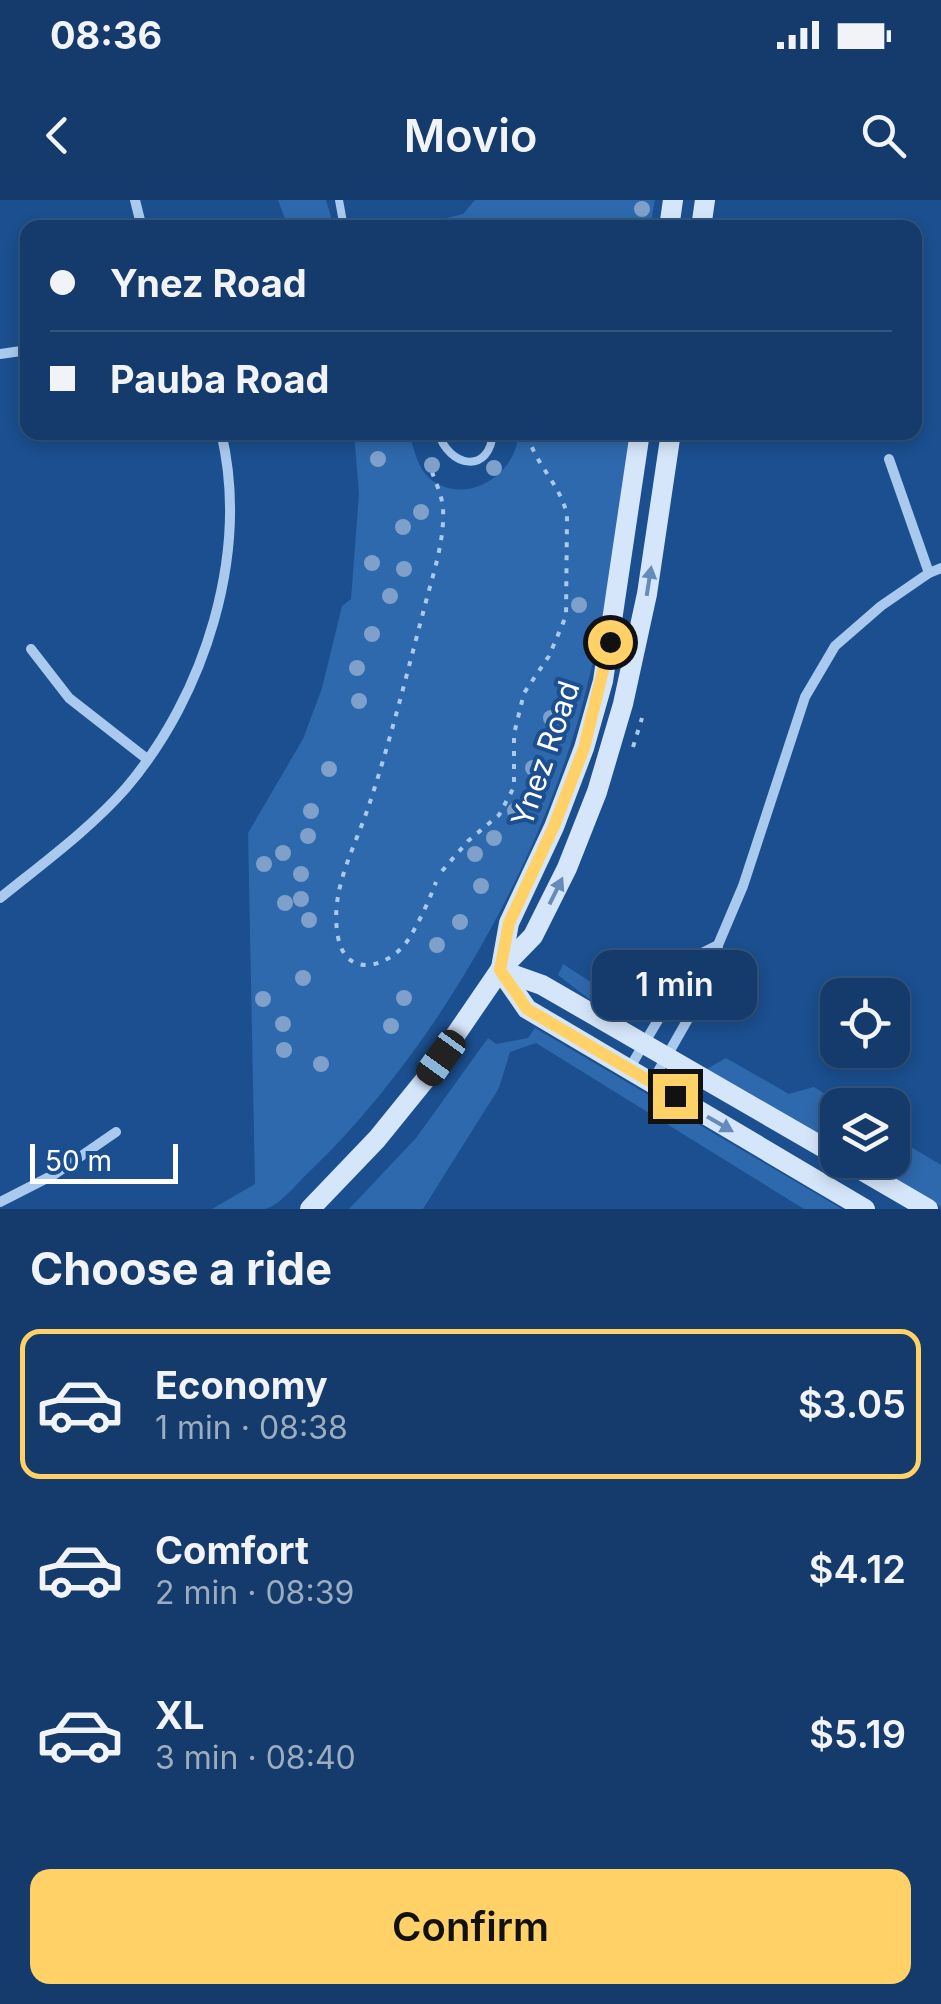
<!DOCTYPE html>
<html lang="en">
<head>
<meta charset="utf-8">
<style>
  :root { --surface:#143b6b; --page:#214673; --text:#f1f3f6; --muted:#9dadc1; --line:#33557e; --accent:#ffd166 }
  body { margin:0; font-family:Inter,sans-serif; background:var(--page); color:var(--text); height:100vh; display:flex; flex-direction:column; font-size:38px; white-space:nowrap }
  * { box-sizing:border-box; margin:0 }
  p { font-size:32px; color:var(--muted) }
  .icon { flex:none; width:55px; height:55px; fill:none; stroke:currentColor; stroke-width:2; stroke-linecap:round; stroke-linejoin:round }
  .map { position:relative; height:1009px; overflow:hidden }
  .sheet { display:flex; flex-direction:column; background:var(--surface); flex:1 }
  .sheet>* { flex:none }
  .hud { position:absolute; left:20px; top:20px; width:902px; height:220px; border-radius:20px; box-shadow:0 5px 15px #0003,0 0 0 2px var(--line); display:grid; align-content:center; height:220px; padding:0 30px; background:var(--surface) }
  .controls { position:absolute; left:820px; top:778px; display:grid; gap:20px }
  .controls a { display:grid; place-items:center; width:90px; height:90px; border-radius:20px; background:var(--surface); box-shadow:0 5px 15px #0003,0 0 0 2px var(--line); font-size:50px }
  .scale { position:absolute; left:30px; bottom:25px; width:148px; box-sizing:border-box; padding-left:10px; border:5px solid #fff; border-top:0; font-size:28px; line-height:35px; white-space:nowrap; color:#fff; -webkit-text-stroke:8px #1b4f8f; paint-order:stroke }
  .end { position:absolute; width:45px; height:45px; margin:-22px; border:12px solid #ffd166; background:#111; box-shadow:0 0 0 5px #111 }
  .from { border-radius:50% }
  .bubble { position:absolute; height:70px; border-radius:20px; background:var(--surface); box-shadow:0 5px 15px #0003,0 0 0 2px var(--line); font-size:32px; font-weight:600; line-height:70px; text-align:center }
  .car { position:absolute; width:30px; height:60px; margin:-30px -15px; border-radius:12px; box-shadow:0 0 8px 2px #0007; background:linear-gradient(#222 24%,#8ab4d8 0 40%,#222 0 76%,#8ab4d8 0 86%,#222 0) }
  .hud b { display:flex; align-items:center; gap:35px; height:95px; font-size:38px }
  .hud b+b { border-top:2px solid var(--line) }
  .hud i { width:25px; height:25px; background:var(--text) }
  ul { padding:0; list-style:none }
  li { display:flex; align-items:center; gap:30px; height:150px; margin:0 20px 15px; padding:0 10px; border:5px solid transparent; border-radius:20px }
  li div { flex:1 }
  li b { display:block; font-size:38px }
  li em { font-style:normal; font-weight:600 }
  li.on { border-color:var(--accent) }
  li>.icon { width:90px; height:90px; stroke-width:1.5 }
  h2 { padding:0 30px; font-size:45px; line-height:120px }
  .primary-button { display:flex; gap:20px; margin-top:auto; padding:20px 30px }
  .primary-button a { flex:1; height:115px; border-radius:20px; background:var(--accent); color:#111; font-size:40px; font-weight:600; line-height:115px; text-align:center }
  .status { display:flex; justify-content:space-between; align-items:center; height:70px; padding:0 50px; background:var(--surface); direction:ltr }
  .status svg { height:28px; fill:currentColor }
  header { display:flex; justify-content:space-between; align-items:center; height:130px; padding:0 30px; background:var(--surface); font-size:45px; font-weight:600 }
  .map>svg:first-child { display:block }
  .green { fill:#2e69ad }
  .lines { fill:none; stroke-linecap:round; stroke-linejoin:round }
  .path { stroke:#a9c9ee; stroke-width:4; stroke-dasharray:5 8; stroke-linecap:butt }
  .service { stroke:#a9c9ee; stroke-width:8 }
  .minor { stroke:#a9c9ee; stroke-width:10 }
  .secondary { stroke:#d6e6fa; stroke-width:20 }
  .tree { fill:#7ea0ca }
  .oneway { fill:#668bba }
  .route { stroke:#ffd166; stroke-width:12 }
  .labels { text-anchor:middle; stroke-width:8; stroke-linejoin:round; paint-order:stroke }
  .street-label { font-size:30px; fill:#fff; stroke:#1b4f8f }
</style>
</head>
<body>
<div class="status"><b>08:36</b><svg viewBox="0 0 49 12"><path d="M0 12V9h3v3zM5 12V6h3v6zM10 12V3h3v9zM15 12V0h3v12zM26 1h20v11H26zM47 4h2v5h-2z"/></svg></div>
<header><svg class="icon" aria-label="back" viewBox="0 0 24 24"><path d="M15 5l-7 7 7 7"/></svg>Movio<svg class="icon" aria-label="search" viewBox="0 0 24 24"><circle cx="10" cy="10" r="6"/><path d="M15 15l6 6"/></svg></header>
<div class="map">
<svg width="941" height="1009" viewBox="0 0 941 1009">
  <rect width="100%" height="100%" fill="#1b4f8f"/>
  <g class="green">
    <polygon points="278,0 326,0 334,27 288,27"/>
    <polygon points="475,0 655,0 650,27 410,27 463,14"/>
    <path d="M354 233H409C414 249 418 271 433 281 470 306 518 272 518 233H630C616 330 605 429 577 524 530 682 430 856 311 970 299 981 281 1005 265 1009 249 1009 228 1009 212 1009L255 984 248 633 303 539 322 488 342 406 351 399 359 294Z"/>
    <path d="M563 764 644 816C615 825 580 791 558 775Z"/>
    <polygon points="535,828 842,1009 804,1009 536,843 510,852 499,888 423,1009 349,1009 416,938 488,838 496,844 528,838"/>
    <polygon points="726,858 789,894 814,887 843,905 838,905 837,945 705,870"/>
    <polygon points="893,936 941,965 941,1007 862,960 892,960"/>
  </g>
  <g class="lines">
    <g class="path">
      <polyline points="384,28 386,25"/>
      <path d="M432 272C436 283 442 296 443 308 445 343 431 380 423 413 406 477 390 542 369 605 355 648 329 690 338 737 346 781 392 767 410 737 420 720 429 701 436 682"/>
      <polyline points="633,547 642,518"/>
      <path d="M442 671 468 641 499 615 514 587V534L524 493 549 456 566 416 567 315C560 283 534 264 527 232"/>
    </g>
    <g class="service">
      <polyline points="339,0 344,28"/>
      <path d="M438 232C449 268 490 275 493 232"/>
    </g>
    <g class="minor">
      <polyline points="135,0 142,28"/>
      <polyline points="0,154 28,150"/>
      <polyline points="889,259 929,373"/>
      <polyline points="31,449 69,498 147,559"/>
      <path d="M0 698C42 664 90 629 126 588 205 495 250 353 221 232"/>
      <polyline points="629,869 696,756 718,745"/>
      <polyline points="652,882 716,770 718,745 743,686 805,497 835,446 881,406 929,373 941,368"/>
      <polyline points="0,1002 55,974 116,932"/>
    </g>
    <g class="secondary">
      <polyline points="669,28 673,0"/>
      <polyline points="701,28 705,0"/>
      <polyline points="501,768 509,723 554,627 584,548 603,481 640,232"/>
      <polyline points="500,770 527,809 865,1009"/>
      <polyline points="500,770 542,785 838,956"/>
      <polyline points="844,960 928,1009"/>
      <polyline points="310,1009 377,939 424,881 500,770 533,736 567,668 597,592 623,504 647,394 671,232"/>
    </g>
  </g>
  <g class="tree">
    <circle cx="642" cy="9" r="8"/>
    <circle cx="378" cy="259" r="8"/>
    <circle cx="432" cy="265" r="8"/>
    <circle cx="494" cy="268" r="8"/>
    <circle cx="421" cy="312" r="8"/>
    <circle cx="403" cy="327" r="8"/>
    <circle cx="372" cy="363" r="8"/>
    <circle cx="404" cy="369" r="8"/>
    <circle cx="390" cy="396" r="8"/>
    <circle cx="579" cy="405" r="8"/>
    <circle cx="372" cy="434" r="8"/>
    <circle cx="357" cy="468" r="8"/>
    <circle cx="359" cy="501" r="8"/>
    <circle cx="551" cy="518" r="8"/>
    <circle cx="533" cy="568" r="8"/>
    <circle cx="329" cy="569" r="8"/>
    <circle cx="311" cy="611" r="8"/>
    <circle cx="515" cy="611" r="8"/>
    <circle cx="308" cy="636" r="8"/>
    <circle cx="494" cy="638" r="8"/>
    <circle cx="283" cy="653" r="8"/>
    <circle cx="475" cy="654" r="8"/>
    <circle cx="264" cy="664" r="8"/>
    <circle cx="301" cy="674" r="8"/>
    <circle cx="481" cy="686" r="8"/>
    <circle cx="301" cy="699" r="8"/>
    <circle cx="285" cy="703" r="8"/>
    <circle cx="309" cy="720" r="8"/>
    <circle cx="460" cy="722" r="8"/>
    <circle cx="437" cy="745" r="8"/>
    <circle cx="303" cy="778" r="8"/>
    <circle cx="404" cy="798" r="8"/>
    <circle cx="263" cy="799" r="8"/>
    <circle cx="283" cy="824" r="8"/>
    <circle cx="391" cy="826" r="8"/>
    <circle cx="284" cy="850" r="8"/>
    <circle cx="321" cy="864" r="8"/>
  </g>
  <defs><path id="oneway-solid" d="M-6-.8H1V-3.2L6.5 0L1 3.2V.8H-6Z" transform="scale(2.5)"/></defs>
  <g class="oneway">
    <use href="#oneway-solid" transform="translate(649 381) rotate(-81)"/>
    <use href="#oneway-solid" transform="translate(556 691) rotate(-64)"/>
    <use href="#oneway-solid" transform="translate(720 924) rotate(30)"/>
  </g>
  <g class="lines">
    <polyline class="route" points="610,442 584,548 554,626 509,723 500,770 527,809 675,896"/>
  </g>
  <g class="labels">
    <g class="street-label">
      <text transform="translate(546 554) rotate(-71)" y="10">Ynez Road</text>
    </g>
  </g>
</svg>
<div class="controls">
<a><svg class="icon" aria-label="locate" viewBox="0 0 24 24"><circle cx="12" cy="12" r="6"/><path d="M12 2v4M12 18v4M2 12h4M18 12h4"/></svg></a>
<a><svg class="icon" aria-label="layers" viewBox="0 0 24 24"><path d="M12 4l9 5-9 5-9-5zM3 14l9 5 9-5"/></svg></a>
</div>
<div class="scale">50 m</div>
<i class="end from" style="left:610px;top:442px"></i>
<i class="end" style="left:675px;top:896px"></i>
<div class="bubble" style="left:592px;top:750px;width:165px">1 min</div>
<i class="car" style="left:441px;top:858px;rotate:216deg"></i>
<div class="hud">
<b><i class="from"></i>Ynez Road</b>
<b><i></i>Pauba Road</b>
</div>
</div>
<section class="sheet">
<h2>Choose a ride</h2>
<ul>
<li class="on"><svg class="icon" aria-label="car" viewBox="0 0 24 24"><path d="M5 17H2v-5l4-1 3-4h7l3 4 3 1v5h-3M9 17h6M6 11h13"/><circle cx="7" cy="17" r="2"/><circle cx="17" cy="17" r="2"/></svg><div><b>Economy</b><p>1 min · 08:38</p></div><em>$3.05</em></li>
<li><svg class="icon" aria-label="car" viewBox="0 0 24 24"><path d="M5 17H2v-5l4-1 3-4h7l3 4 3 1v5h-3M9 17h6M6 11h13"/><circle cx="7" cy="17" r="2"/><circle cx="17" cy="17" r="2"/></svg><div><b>Comfort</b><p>2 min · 08:39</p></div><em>$4.12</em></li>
<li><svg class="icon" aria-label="car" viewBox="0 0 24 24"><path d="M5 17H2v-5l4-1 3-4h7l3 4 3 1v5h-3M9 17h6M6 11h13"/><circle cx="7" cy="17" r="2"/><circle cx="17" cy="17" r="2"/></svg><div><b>XL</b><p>3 min · 08:40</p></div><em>$5.19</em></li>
</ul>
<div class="primary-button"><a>Confirm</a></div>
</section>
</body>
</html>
